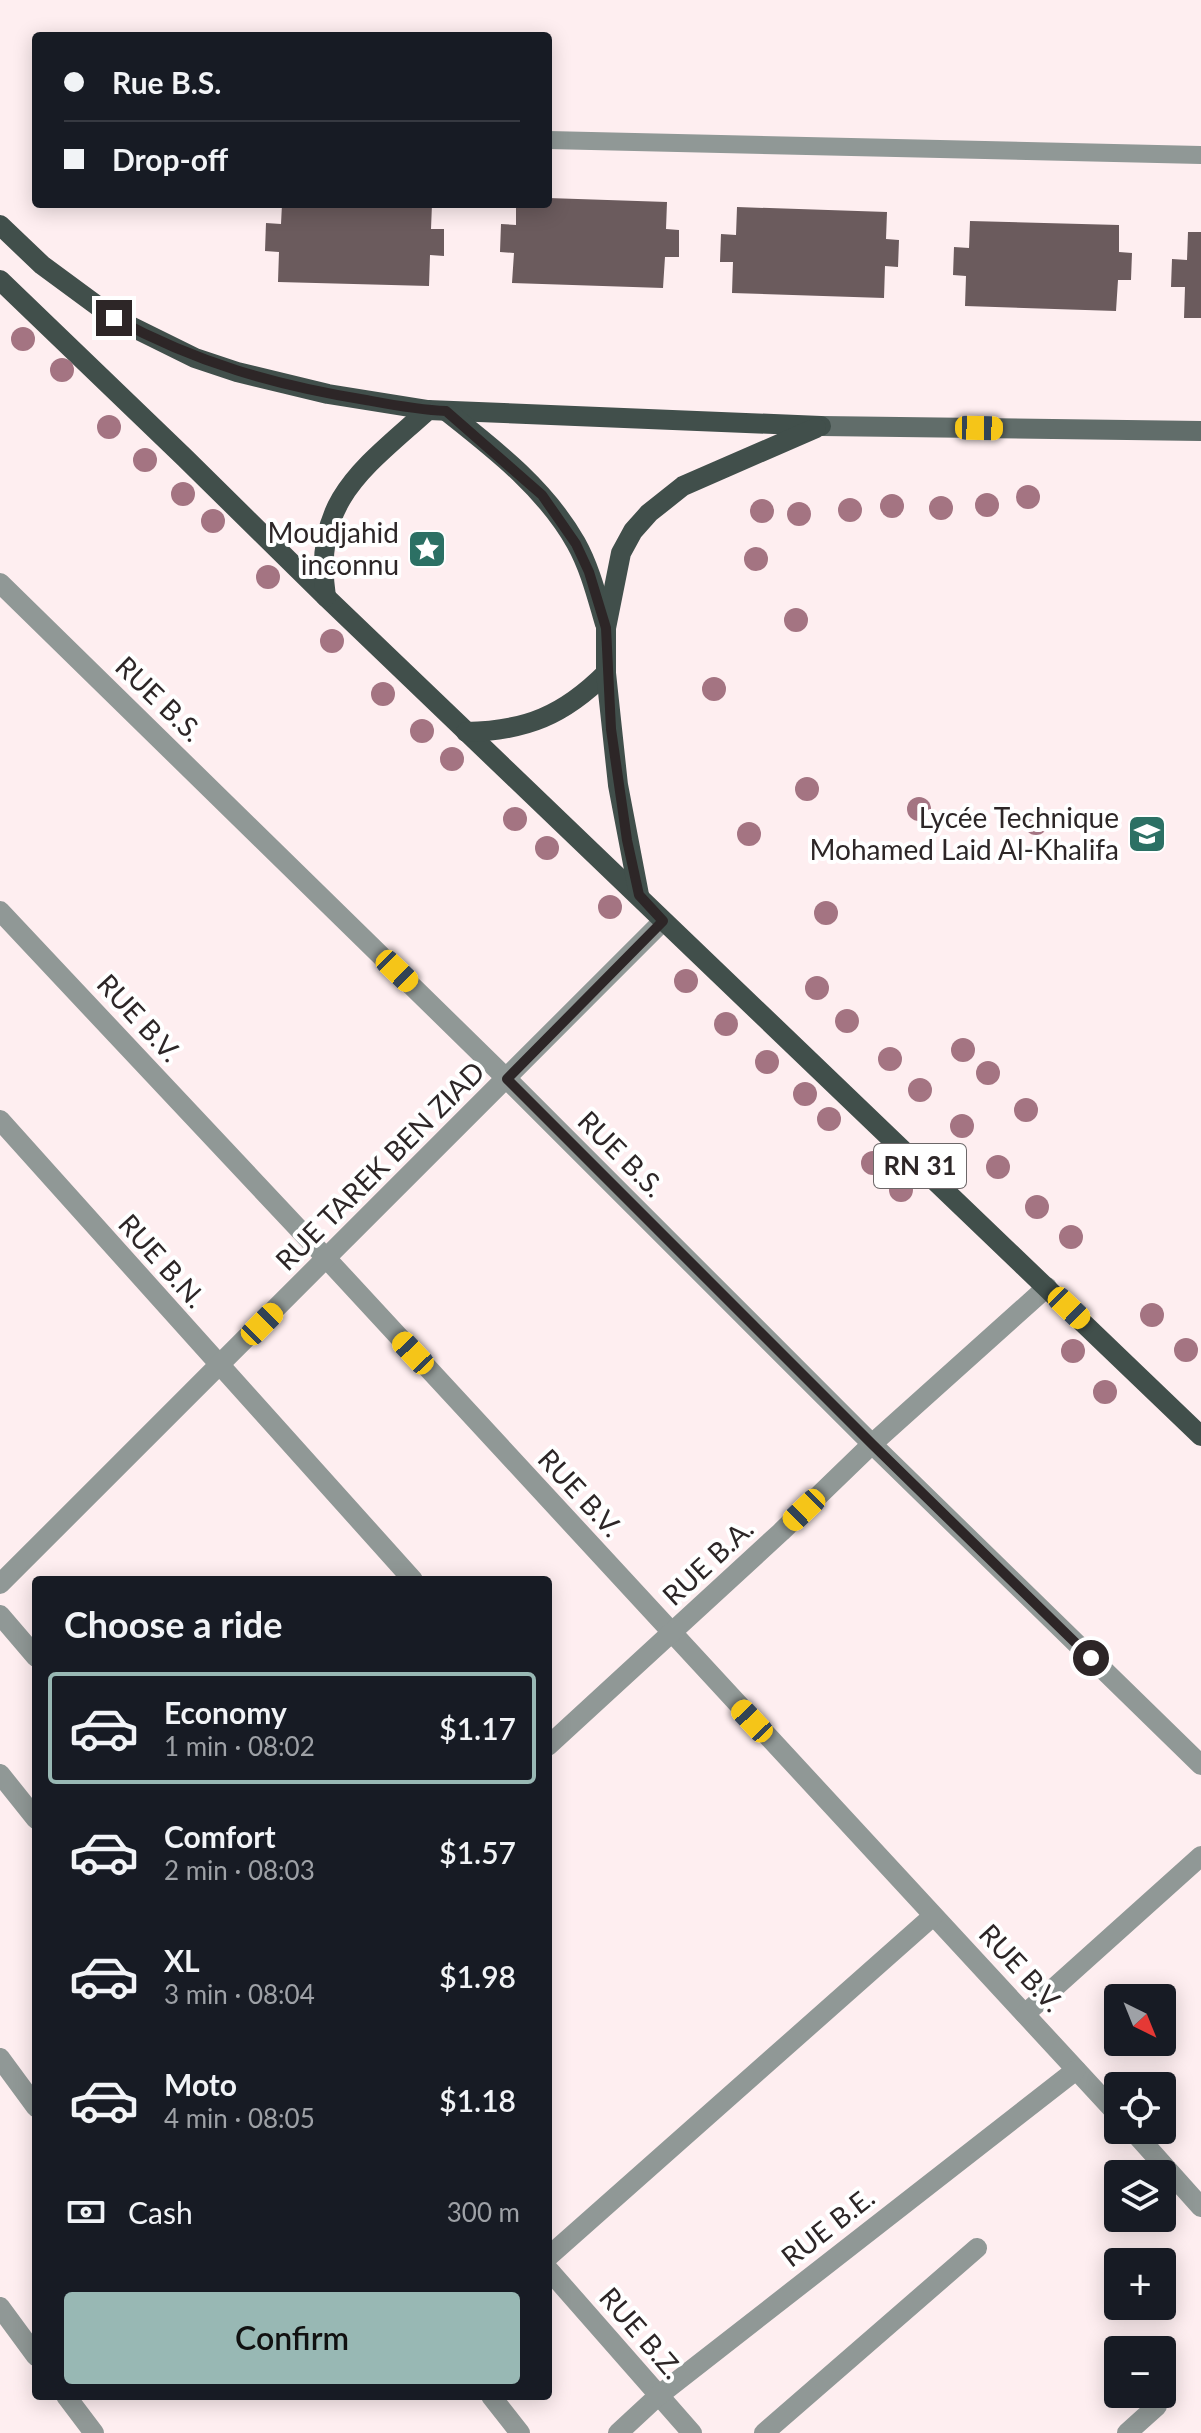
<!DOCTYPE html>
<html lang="en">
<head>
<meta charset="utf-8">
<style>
  :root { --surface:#171b24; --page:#20242c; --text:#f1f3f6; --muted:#9ea1a6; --line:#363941; --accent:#98b8b4 }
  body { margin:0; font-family:Lato,sans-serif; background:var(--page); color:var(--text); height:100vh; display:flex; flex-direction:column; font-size:30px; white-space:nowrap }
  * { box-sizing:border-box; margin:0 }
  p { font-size:26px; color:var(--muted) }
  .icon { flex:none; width:44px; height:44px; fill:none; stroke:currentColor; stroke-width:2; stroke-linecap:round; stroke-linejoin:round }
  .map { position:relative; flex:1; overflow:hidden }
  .details { position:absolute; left:32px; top:1576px; width:520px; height:824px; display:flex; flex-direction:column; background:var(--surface); border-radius:8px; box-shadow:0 4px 20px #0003 }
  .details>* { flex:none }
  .top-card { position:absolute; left:32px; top:32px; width:520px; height:176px; border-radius:8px; box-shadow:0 4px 20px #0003; display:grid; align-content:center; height:176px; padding:0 32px; background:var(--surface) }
  .needle { width:52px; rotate:137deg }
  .tools { position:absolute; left:1104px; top:1984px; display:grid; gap:16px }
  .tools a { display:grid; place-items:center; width:72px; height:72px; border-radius:8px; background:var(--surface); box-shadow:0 4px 20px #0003; font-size:40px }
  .end { position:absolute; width:36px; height:36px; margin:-18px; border:10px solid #2d2627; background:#fff; box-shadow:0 0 0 4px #fff }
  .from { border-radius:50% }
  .car { position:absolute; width:24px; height:48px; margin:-24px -12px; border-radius:10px; box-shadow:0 0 6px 2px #0007; background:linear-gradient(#f5c518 24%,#345 0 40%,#f5c518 0 76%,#345 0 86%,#f5c518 0) }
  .top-card b { display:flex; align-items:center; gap:28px; height:76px; font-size:30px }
  .top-card b+b { border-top:2px solid var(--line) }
  .top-card i { width:20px; height:20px; background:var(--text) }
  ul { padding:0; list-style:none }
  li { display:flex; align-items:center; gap:24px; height:112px; margin:0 16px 12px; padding:0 16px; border:4px solid transparent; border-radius:8px }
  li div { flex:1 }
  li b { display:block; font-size:30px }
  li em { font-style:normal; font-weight:600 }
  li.active { border-color:var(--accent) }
  li>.icon { width:72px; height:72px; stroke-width:1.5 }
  h2 { padding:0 32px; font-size:36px; line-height:96px }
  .pay { display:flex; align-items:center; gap:20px; height:88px; padding:0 32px; font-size:30px }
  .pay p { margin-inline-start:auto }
  .button { display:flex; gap:16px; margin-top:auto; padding:16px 32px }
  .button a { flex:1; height:92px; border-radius:8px; background:var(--accent); color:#111; font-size:32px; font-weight:600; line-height:92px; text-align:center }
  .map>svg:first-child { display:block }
  .building { fill:#6b5b5d }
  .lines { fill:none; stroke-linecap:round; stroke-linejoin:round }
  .lane { stroke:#909896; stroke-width:18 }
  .street { stroke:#909896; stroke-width:20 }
  .secondary { stroke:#616d6a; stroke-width:20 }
  .primary { stroke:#414f4b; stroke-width:20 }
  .tree { fill:#a47482 }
  .route { stroke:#2d2627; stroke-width:10 }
  .labels { text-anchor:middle; stroke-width:8; stroke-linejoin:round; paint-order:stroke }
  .shield { fill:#fff; stroke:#6c6768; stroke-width:2 }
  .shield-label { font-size:26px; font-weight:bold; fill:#2d2627 }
  .poi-label { font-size:28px; fill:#2d2627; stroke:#fff; text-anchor:end }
  .street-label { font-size:28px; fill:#2d2627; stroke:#fff }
</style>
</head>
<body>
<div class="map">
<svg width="1201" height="2433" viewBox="0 0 1201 2433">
  <rect width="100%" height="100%" fill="#feeef0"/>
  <g class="building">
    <polygon points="548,198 667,202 666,229 679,230 679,257 665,257 663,288 512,283 514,253 500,252 501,224 516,225 516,204 548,204"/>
    <polygon points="282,204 432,204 431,229 444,229 444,256 430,255 429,286 278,282 279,252 265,251 266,223 281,224"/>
    <polygon points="737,207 887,212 886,239 899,240 898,267 885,266 884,298 732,293 733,262 720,262 721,234 736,235"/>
    <polygon points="970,221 1119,225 1119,252 1132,253 1131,280 1118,280 1116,311 965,306 966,276 953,275 954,247 969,248"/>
    <polygon points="1188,232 1201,232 1201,318 1184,318 1185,287 1171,287 1172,259 1187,260"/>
  </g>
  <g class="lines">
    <polyline class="lane" points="548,140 1201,155"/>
    <g class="street">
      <polyline points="0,583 507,1079 872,1444 1201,1765"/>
      <polyline points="0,911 327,1259 1118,2115"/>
      <polyline points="0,1120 413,1580"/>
      <polyline points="0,1584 663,921"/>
      <polyline points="0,1615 36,1657"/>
      <polyline points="548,1746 781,1532 872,1444 1047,1287"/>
      <polyline points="0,1774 36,1819"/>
      <polyline points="1025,2014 1201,1856"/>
      <polyline points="0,2058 36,2107"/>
      <polyline points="1132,2130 1201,2207"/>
      <polyline points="548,2257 933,1916"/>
      <polyline points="548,2269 692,2433"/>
      <polyline points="0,2307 36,2356"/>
      <polyline points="66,2396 94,2433"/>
      <polyline points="491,2396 520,2433"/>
      <polyline points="618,2433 658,2396 1076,2070"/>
      <polyline points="764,2433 977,2248"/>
      <polyline points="1127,2433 1157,2406"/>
    </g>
    <polyline class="secondary" points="821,426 1201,431"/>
    <g class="primary">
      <polyline points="0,225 42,265 114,318 195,358 237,372 328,394 428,410 821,426"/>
      <polyline points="0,280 185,458 326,597 1201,1436"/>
      <path d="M446 411C494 449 545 488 576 543 590 568 597 597 605 624"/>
      <path d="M326 597C312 500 363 469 428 410"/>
      <path d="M466 732C526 731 564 715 606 673"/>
      <polyline points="639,895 618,785 606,673 606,628 621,553 633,531 649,513 683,486 816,428"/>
    </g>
  </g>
  <g class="tree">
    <circle cx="23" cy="339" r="12"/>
    <circle cx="62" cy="370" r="12"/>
    <circle cx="109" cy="427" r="12"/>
    <circle cx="145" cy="460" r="12"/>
    <circle cx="183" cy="494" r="12"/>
    <circle cx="1028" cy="497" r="12"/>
    <circle cx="987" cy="505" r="12"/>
    <circle cx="892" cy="506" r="12"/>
    <circle cx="941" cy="508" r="12"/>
    <circle cx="850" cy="510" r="12"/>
    <circle cx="762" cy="511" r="12"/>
    <circle cx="799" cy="514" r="12"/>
    <circle cx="213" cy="521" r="12"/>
    <circle cx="756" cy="559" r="12"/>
    <circle cx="268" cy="577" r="12"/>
    <circle cx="796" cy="620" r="12"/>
    <circle cx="332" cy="641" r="12"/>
    <circle cx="714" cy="689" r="12"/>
    <circle cx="383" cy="694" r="12"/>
    <circle cx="422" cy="731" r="12"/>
    <circle cx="452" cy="759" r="12"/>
    <circle cx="807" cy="789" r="12"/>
    <circle cx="919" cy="809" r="12"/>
    <circle cx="515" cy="819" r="12"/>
    <circle cx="1036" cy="823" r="12"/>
    <circle cx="749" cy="834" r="12"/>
    <circle cx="547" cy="848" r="12"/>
    <circle cx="610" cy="907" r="12"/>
    <circle cx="826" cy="913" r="12"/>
    <circle cx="686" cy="981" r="12"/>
    <circle cx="817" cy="988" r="12"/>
    <circle cx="847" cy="1021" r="12"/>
    <circle cx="726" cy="1024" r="12"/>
    <circle cx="963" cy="1050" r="12"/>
    <circle cx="890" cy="1059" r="12"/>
    <circle cx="767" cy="1062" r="12"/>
    <circle cx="988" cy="1073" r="12"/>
    <circle cx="920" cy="1090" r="12"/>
    <circle cx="805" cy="1094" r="12"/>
    <circle cx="1026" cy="1110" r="12"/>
    <circle cx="829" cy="1119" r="12"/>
    <circle cx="962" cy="1126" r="12"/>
    <circle cx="873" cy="1163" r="12"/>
    <circle cx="998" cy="1167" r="12"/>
    <circle cx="901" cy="1190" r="12"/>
    <circle cx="1037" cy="1207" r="12"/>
    <circle cx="1071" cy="1237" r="12"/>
    <circle cx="1152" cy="1315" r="12"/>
    <circle cx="1186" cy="1350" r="12"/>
    <circle cx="1073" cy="1351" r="12"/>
    <circle cx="1105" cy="1392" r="12"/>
  </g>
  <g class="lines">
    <path class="route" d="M114 318C197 363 274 385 366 400 393 405 419 410 446 411L542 495 576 544 589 572 606 628 611 729 627 840 639 895 663 921 507 1079 872 1444 1091 1658"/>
  </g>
  <defs>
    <g id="sight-square" transform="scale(2)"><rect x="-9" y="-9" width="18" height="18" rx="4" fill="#2c7064" stroke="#fff"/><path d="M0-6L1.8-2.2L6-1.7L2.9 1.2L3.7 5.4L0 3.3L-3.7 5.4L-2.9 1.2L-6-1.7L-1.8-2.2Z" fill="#fff"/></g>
    <g id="school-square" transform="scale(2)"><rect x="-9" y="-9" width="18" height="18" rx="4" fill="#2c7064" stroke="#fff"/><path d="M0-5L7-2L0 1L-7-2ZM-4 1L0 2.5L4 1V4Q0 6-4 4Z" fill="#fff"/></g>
  </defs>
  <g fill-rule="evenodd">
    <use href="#sight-square" x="427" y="549"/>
    <use href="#school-square" x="1147" y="834"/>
  </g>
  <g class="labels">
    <rect class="shield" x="874" y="1144" width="92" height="44" rx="6"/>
    <g class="shield-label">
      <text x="920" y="1175">RN 31</text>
    </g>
    <g class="poi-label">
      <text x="399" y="543">Moudjahid<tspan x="399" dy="32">inconnu</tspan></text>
      <text x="1119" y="828">Lycée Technique<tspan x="1119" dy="32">Mohamed Laid Al-Khalifa</tspan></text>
    </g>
    <g class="street-label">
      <text transform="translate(159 699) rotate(44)" y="10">RUE B.S.</text>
      <text transform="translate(139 1018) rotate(47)" y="10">RUE B.V.</text>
      <text transform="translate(621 1154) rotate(45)" y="10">RUE B.S.</text>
      <text transform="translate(380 1166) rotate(-45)" y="10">RUE TAREK BEN ZIAD</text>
      <text transform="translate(162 1261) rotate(48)" y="10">RUE B.N.</text>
      <text transform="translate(580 1493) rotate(47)" y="10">RUE B.V.</text>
      <text transform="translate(708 1562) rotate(-43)" y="10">RUE B.A.</text>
      <text transform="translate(1021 1968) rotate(47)" y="10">RUE B.V.</text>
      <text transform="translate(828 2227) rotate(-38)" y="10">RUE B.E.</text>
      <text transform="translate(641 2333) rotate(49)" y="10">RUE B.Z.</text>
    </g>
  </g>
</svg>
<div class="tools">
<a><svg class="needle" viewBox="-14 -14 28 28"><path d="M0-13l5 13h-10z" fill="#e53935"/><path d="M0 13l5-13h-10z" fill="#9ea1a6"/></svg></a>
<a><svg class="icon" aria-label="locate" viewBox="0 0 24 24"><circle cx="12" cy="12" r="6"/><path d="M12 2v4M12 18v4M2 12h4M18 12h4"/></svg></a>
<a><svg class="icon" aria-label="layers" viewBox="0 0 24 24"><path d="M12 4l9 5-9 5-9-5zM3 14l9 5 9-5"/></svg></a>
<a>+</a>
<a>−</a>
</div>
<i class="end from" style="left:1091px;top:1658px"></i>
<i class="end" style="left:114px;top:318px"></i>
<i class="car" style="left:979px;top:428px;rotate:91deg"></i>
<i class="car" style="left:397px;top:971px;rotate:134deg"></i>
<i class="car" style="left:1069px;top:1308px;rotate:134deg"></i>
<i class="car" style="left:262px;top:1324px;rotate:45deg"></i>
<i class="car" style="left:413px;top:1353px;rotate:317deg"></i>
<i class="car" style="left:804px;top:1510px;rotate:226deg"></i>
<i class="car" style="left:752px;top:1721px;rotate:317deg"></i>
<div class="top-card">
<b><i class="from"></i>Rue B.S.</b>
<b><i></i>Drop-off</b>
</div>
<section class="details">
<h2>Choose a ride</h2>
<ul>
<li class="active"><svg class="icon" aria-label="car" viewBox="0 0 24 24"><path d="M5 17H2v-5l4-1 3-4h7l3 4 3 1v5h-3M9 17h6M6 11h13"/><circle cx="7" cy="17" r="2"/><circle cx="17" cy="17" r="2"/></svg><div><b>Economy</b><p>1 min · 08:02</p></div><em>$1.17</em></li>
<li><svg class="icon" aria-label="car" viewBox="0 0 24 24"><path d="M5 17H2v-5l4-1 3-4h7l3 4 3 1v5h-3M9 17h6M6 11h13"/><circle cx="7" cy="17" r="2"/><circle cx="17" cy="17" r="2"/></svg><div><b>Comfort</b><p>2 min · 08:03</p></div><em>$1.57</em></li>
<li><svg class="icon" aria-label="car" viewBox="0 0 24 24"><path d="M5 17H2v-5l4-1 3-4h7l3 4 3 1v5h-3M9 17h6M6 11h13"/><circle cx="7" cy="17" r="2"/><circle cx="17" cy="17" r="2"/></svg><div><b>XL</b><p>3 min · 08:04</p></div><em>$1.98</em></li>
<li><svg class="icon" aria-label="car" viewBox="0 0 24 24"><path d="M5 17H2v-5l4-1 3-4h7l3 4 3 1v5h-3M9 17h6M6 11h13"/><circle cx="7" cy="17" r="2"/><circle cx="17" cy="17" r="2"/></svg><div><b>Moto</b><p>4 min · 08:05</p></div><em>$1.18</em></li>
</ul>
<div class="pay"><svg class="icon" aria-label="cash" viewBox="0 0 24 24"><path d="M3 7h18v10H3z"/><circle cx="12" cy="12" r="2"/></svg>Cash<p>300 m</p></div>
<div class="button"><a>Confirm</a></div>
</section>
</div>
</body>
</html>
